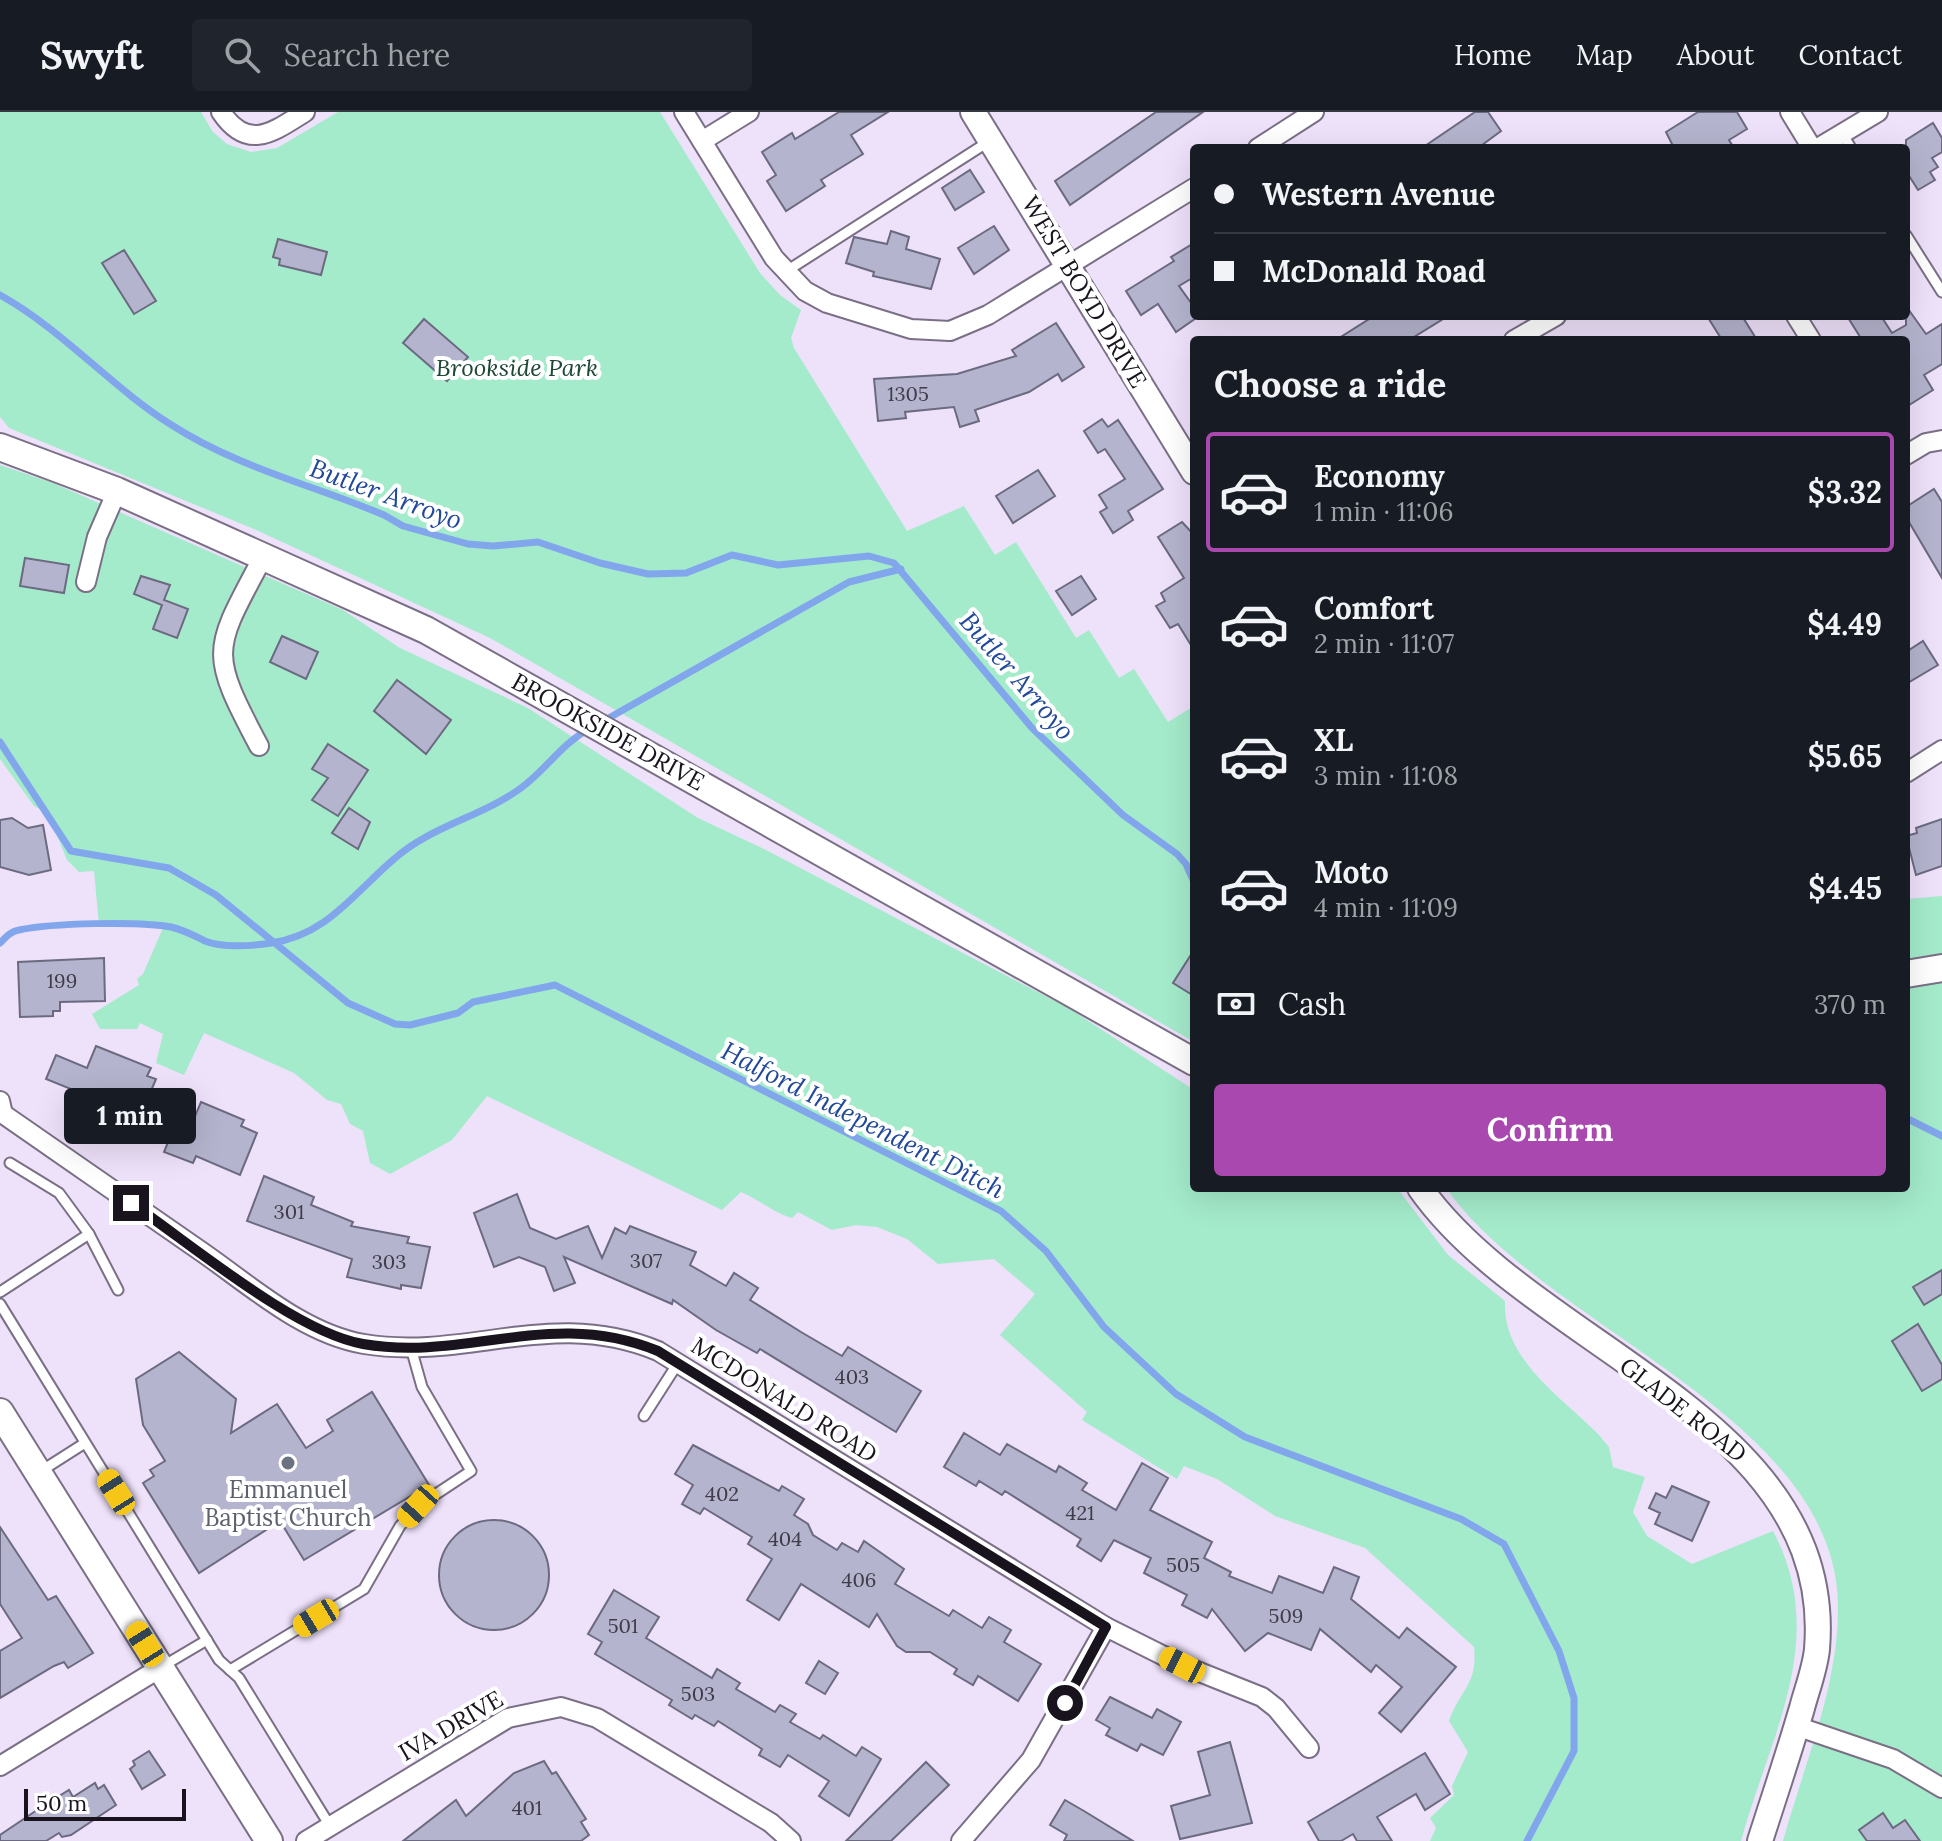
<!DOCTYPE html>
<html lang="en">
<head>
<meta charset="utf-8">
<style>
  :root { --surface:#171b24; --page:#20242c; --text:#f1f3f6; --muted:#9ea1a6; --line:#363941; --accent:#a948af }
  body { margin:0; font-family:Lora,serif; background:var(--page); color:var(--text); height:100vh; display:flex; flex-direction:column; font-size:30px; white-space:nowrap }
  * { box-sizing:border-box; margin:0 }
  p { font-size:26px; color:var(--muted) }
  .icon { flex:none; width:44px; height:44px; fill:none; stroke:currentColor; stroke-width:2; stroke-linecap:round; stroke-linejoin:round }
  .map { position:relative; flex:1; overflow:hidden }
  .side { position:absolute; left:1190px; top:224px; width:720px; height:856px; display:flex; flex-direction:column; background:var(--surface); border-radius:8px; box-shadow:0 8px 32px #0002 }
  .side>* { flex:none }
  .guide { position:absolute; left:1190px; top:32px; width:720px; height:176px; border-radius:8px; box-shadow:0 8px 32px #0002; display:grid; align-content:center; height:176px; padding:0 24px; background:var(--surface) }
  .scale { position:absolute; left:24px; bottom:20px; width:162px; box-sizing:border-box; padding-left:8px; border:4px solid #18131c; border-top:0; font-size:22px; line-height:28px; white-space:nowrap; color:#18131c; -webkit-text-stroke:6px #fff; paint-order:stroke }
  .end { position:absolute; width:36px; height:36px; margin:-18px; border:10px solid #18131c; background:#fff; box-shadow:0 0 0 4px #fff }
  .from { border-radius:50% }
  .bubble { position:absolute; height:56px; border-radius:8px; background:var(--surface); box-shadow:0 8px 32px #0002; font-size:26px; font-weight:700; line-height:56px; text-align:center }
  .car { position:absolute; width:24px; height:48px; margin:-24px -12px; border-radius:10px; box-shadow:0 0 6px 2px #0007; background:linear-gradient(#f5c518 24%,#345 0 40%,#f5c518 0 76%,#345 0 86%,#f5c518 0) }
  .guide b { display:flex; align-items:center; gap:28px; height:76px; font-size:30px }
  .guide b+b { border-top:2px solid var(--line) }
  .guide i { width:20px; height:20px; background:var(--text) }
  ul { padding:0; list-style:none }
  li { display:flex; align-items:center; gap:24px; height:120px; margin:0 16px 12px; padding:0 8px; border:4px solid transparent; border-radius:8px }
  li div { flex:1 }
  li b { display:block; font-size:30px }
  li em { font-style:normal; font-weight:700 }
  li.selected { border-color:var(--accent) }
  li>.icon { width:72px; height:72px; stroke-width:1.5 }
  h2 { padding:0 24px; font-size:36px; line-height:96px }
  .pay { display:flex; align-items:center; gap:20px; height:88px; padding:0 24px; font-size:30px }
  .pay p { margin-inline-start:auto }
  .cta { display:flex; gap:16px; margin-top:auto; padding:16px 24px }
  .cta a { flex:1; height:92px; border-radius:8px; background:var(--accent); color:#fff; font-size:32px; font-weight:700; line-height:92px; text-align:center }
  header { display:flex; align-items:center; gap:48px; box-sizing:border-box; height:112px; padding:0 40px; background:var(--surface); border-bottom:2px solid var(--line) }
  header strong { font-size:38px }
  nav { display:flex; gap:44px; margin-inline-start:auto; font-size:28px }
  .search { width:560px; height:72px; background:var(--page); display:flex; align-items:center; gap:20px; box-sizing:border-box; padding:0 28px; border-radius:8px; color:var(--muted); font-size:30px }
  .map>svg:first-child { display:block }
  .green { fill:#a4ebcb }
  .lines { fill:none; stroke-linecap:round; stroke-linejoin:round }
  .stream { stroke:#82a6ec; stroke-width:7 }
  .building { fill:#b5b4ce; stroke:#6b6a81; stroke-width:2 }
  .service-casing { stroke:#7a6f85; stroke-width:13 }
  .minor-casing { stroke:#7a6f85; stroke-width:22 }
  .tertiary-casing { stroke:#7a6f85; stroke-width:28 }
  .secondary-casing { stroke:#7a6f85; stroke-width:30 }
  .service { stroke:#fff; stroke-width:9 }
  .minor { stroke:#fff; stroke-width:18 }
  .tertiary { stroke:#fff; stroke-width:24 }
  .secondary { stroke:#fff; stroke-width:26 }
  .route { stroke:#18131c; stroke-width:10 }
  .worship-dot { fill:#6b7280; stroke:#fff; stroke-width:3 }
  .labels { text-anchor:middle; stroke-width:8; stroke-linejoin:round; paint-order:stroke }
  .number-label { font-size:20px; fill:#3f3b48 }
  .street-label { font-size:24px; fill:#18131c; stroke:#fff }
  .park-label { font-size:24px; font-style:italic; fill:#1e4736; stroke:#fff }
  .worship-label { font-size:24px; fill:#5b616d; stroke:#fff }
  .water-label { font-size:26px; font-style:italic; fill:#224899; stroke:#fff }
</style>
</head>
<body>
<header>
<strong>Swyft</strong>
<div class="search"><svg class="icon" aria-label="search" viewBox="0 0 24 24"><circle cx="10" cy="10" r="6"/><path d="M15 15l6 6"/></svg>Search here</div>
<nav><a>Home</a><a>Map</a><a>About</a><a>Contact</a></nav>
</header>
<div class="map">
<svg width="1942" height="1729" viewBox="0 0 1942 1729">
  <rect width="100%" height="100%" fill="#eee1fa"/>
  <g class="green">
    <polygon points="0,0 201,0 213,20 227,32 251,40 277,36 338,0 660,0 760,161 780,183 801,198 791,226 794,236 907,419 964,394 995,443 1016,430 1076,526 1089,518 1119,566 1134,557 1168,610 1194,594 1194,930 490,526 254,417 9,316 0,305"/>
    <path d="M0 353 53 371 343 498 400 536 528 596 698 706 764 737 1070 897 1194 978V1076H1397L1448 1143 1505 1189C1502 1247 1560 1284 1598 1322L1609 1335 1613 1355 1645 1365 1633 1400 1647 1424 1692 1452 1773 1419C1830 1527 1770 1623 1741 1729H1430L1436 1716 1430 1706 1454 1683 1452 1674 1468 1640 1449 1609C1460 1577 1478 1573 1474 1535L1365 1436 1275 1404 1217 1367 1184 1354 1177 1367 1082 1308 1087 1300 1000 1223 1035 1182 994 1147 938 1152 907 1127 877 1115 856 1113 832 1118 798 1100 792 1106C774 1101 758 1087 741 1080L722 1098 487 984 452 1028 390 1062 370 1051 363 1019 350 1012 341 992 327 988 294 961 204 921 184 963 156 951 163 922 140 911 137 917H100L92 902 139 873 137 867 143 862 163 816 99 813 94 759 79 760 67 748 48 701 34 694 0 647Z"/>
    <polygon points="1942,784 1942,845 1906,852 1906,787"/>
    <path d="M1942 864V1729H1783C1804 1653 1839 1573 1838 1493 1835 1303 1544 1216 1446 1076H1906V870Z"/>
  </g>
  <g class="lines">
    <g class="stream">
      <path d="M0 183C63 218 110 274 170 312 236 355 313 373 384 403L403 414 468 432 493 434 538 430 600 451 648 462 686 461 732 443 778 453 869 444 894 451 1032 616 1123 703 1177 742 1186 752 1194 770"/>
      <polyline points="600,611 849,470 901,457"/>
      <polyline points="0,630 71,739 169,756 216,783 348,891 395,912 410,913 458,901 473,890 555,873 1001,1099 1046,1139 1104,1215 1176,1282 1245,1325 1461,1407 1504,1432 1559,1539 1574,1586 1574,1639 1527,1729"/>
      <path d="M0 831C6 825 11 819 19 818 51 811 141 809 171 815 184 818 193 823 205 829 221 836 253 834 271 831 327 823 354 781 394 747 431 714 481 705 521 676 546 658 561 632 589 617"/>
      <polyline points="1906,1006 1942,1024"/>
    </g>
  </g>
  <g class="building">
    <polygon points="839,0 888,0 851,23 863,42 821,68 825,74 786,99 767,69 776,63 762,40 792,21 795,27"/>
    <polygon points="1156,0 1203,0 1070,93 1055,69"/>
    <polygon points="1475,0 1488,0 1501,19 1478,36 1422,36"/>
    <polygon points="1698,0 1737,0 1747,17 1729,28 1734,36 1674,36 1666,20"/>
    <polygon points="1933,11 1942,26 1942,40 1932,46 1938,55 1930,60 1935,68 1918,78 1906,59 1906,28"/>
    <polygon points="970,58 984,80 955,98 942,76"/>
    <polygon points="994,114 1009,138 974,162 958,136"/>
    <polygon points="891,119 909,125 906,137 940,147 931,177 873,164 874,160 846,151 854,125 887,132"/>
    <polygon points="278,127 327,140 321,163 279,153 280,147 273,145"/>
    <polygon points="1194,131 1194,165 1179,174 1194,195 1194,204 1199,204 1176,220 1158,192 1141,203 1126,179 1174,149 1171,145"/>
    <polygon points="124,138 156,189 134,202 102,151"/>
    <polygon points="1906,194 1926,222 1942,212 1942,252 1924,263 1933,278 1906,295 1906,228 1862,228 1847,204 1881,204 1892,221 1906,213"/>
    <polygon points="1374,204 1448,204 1409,228 1336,228"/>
    <polygon points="1707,204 1742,204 1757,228 1722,228"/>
    <polygon points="424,207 468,245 447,269 403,231"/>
    <polygon points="1056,211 1084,255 1062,269 1058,262 1029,280 975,298 979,309 960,315 954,295 905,300 906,306 878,309 874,267 957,262 1016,244 1012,238"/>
    <polygon points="1102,307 1108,315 1118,308 1163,377 1128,399 1133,408 1113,421 1100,400 1107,396 1099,383 1125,367 1105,337 1098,341 1084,319"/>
    <polygon points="1038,358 1055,384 1013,411 996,384"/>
    <polygon points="1934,377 1942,390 1942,466 1906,405 1906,395"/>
    <polygon points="1182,410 1194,423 1194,538 1178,512 1170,516 1156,494 1165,489 1161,481 1184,466 1158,425"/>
    <polygon points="25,446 69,453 64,481 20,474"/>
    <polygon points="141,464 170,473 164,488 188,497 177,526 153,517 162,493 134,482"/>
    <polygon points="1081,464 1096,487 1072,503 1056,479"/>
    <polygon points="282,524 318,540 306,567 270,550"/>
    <polygon points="1923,529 1938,553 1906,572 1906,540"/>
    <polygon points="397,568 451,608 426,642 374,599"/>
    <polygon points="328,632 368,658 338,704 312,688 328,666 312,657"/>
    <polygon points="349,696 370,710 358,737 332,721"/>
    <polygon points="12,706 28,716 43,713 51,758 29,763 0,755 0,708"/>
    <polygon points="1942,707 1942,754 1916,763 1906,724 1917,721 1916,716"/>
    <polygon points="1194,838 1194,884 1173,871"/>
    <polygon points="104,846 105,889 60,890 60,899 53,899 53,904 20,905 18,850"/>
    <polygon points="96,934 151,956 147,964 156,967 140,1005 46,967 56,943 87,956"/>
    <polygon points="201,990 244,1008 241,1014 257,1021 240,1063 196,1044 193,1051 164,1040 179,1003 193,1009"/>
    <polygon points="264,1064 314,1085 311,1093 353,1110 351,1114 409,1125 407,1131 430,1135 421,1176 401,1173 401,1177 347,1165 352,1147 247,1109"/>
    <polygon points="517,1082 530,1116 556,1127 588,1114 602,1146 615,1116 626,1122 630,1114 696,1140 690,1153 726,1174 734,1161 758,1176 750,1188 801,1220 842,1244 848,1235 921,1279 896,1320 760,1237 757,1241 716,1218 673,1188 672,1192 564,1145 575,1171 554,1179 545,1155 519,1145 494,1155 474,1101"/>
    <polygon points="1942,1158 1942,1182 1924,1193 1913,1175"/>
    <polygon points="1918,1212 1942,1253 1942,1267 1922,1279 1892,1229"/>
    <polygon points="179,1240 236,1287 231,1321 277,1292 306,1336 333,1319 327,1308 372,1280 429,1373 304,1448 280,1409 199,1461 143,1371 154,1364 150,1358 165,1349 143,1313 136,1267"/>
    <polygon points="964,1321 1000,1343 1007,1332 1056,1360 1059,1354 1087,1371 1082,1378 1116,1398 1142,1351 1168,1366 1150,1398 1212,1430 1204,1446 1231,1460 1229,1464 1272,1481 1279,1464 1323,1481 1334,1455 1359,1465 1351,1487 1399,1526 1407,1516 1456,1555 1401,1620 1379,1601 1402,1575 1376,1553 1371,1560 1320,1517 1311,1538 1268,1521 1245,1539 1212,1497 1207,1506 1182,1493 1187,1483 1144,1461 1151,1446 1114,1428 1101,1449 1077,1434 1081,1427 1005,1379 1002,1383 979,1369 976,1374 944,1355"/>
    <polygon points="693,1333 779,1379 782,1374 804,1387 794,1403 808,1412 813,1423 837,1438 842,1431 858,1440 864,1429 904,1457 895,1472 949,1504 953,1498 982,1516 989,1505 1011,1518 1004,1530 1041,1552 1018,1589 978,1564 973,1573 954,1562 957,1557 930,1540 906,1540 897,1534 877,1502 869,1515 801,1472 779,1508 747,1488 772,1447 748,1432 752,1425 704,1396 700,1402 682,1392 693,1373 675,1362"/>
    <polygon points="1672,1374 1709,1390 1692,1429 1655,1412 1660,1401 1649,1396 1656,1381 1666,1386"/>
    <circle cx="494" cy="1463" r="55"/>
    <polygon points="0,1415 48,1488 56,1484 93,1541 68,1556 64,1550 54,1554 0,1586 0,1539 22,1526 0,1492"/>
    <polygon points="614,1478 659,1505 646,1526 712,1566 717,1557 740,1571 736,1577 775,1600 780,1593 796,1602 790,1610 820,1627 823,1623 856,1644 862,1635 881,1647 849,1704 819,1684 829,1669 788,1643 780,1655 759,1643 762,1637 718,1609 714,1614 695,1603 692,1607 669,1593 672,1588 595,1542 602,1530 588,1522"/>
    <polygon points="819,1549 838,1561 825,1582 806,1571"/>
    <polygon points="1110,1585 1152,1606 1157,1597 1181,1610 1163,1643 1141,1632 1137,1639 1106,1623 1110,1616 1096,1608"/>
    <polygon points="1230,1630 1252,1711 1180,1727 1171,1694 1210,1683 1198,1640"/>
    <polygon points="149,1639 165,1663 142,1677 130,1657 135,1653 133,1649"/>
    <polygon points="1425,1641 1450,1682 1425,1698 1416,1682 1377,1705 1392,1729 1357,1729 1353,1722 1341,1729 1319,1729 1308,1710"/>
    <polygon points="544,1649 552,1662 556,1660 586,1707 581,1710 589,1723 581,1729 403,1729 456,1688 466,1704 514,1661"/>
    <polygon points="926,1650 949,1673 891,1729 846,1729"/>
    <polygon points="95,1671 98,1677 104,1673 116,1693 71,1723 62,1725 59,1721 46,1729 0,1729 0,1723 43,1694 69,1678 73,1685"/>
    <polygon points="1065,1688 1084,1699 1133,1729 1064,1729 1067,1723 1050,1713"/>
    <polygon points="1883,1701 1893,1716 1905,1708 1920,1729 1867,1729 1859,1718"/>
  </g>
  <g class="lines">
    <g class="service-casing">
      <g id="service">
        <polyline points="1842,21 1851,36"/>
        <polyline points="1906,123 1942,180"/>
        <polyline points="785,160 988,30"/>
        <polyline points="89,1122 118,1178"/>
        <polyline points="0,1180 89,1122 59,1081 10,1051"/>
        <polyline points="0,1192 219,1548 239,1566 330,1714"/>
        <polyline points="644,1304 678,1251"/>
        <polyline points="41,1359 85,1331"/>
        <polyline points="163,1554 207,1528"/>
        <polyline points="230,1558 364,1477 400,1414 418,1394 471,1359 422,1275 411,1236"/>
      </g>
    </g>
    <g class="minor-casing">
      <g id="minor">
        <path d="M221 0C248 40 273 20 305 0"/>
        <polyline points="684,0 774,146 805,179 827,191 911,217 950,219 988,203 1194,76"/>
        <polyline points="1790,0 1812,36"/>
        <polyline points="702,29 749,0"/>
        <polyline points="1258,36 1314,0"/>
        <polyline points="1818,36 1878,0"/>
        <polyline points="1796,204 1811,228"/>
        <polyline points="1514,228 1556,204"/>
        <polyline points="1906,343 1926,331 1942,328"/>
        <polyline points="86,470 97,425 117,379"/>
        <path d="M259 634C208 538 213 539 263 445"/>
        <polyline points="1906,661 1942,638"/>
        <path d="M0 989 3 1002C69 1048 136 1094 202 1140 251 1174 304 1222 364 1232 469 1249 551 1195 658 1239L1106 1515 1182 1553 1262 1585 1276 1596 1309 1636"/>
        <polyline points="1796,1614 1893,1647 1942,1676"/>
        <polyline points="0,1654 160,1556"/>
        <polyline points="306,1729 508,1606 561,1595 597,1606 771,1711 791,1729"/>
        <polyline points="961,1729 1031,1648 1106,1515"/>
      </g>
    </g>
    <g class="tertiary-casing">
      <g id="tertiary">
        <polyline points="973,0 1194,360"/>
        <path d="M1420 1076C1533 1237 1836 1306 1817 1537 1815 1557 1807 1577 1802 1596 1789 1641 1774 1685 1760 1729"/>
      </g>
    </g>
    <g class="secondary-casing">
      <g id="secondary">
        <polyline points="0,335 117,379 426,518 1194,950"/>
        <polyline points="1906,862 1942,856"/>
        <polyline points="0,1300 269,1729"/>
      </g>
    </g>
    <use href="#service" class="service"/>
    <use href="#minor" class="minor"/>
    <use href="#tertiary" class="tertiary"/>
    <use href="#secondary" class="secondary"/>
  </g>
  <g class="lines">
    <path class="route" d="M131 1091C191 1132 295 1220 363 1232 468 1250 550 1195 658 1239L1106 1515 1065 1591"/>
  </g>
  <circle class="worship-dot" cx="288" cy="1351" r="8"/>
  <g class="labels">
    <g class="number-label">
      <text x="908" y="289">1305</text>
      <text x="62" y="876">199</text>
      <text x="289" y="1107">301</text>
      <text x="646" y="1156">307</text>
      <text x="389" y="1157">303</text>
      <text x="852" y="1272">403</text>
      <text x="722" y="1389">402</text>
      <text x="1080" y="1408">421</text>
      <text x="785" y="1434">404</text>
      <text x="1183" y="1460">505</text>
      <text x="859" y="1475">406</text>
      <text x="1286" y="1511">509</text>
      <text x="623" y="1521">501</text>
      <text x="698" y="1589">503</text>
      <text x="527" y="1703">401</text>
    </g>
    <g class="street-label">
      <text transform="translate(1084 180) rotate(59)" y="8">WEST BOYD DRIVE</text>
      <text transform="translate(608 620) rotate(29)" y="8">BROOKSIDE DRIVE</text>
      <text transform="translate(784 1288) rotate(32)" y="8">MCDONALD ROAD</text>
      <text transform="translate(1683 1298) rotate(38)" y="8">GLADE ROAD</text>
      <text transform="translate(451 1614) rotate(-30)" y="8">IVA DRIVE</text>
    </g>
    <g class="park-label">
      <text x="517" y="264">Brookside Park</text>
    </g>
    <g class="worship-label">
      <text x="288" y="1386">Emmanuel<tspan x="288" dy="28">Baptist Church</tspan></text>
    </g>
    <g class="water-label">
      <text transform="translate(386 382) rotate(20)" y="9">Butler Arroyo</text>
      <text transform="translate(1017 564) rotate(49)" y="9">Butler Arroyo</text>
      <text transform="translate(863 1008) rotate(27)" y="9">Halford Independent Ditch</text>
    </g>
  </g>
</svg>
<div class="scale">50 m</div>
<i class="end from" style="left:1065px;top:1591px"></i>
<i class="end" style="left:131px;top:1091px"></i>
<div class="bubble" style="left:64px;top:976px;width:132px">1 min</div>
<i class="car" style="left:116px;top:1380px;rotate:328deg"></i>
<i class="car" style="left:418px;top:1394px;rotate:222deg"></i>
<i class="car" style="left:316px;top:1506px;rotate:239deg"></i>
<i class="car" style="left:145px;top:1532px;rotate:328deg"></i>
<i class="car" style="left:1182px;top:1553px;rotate:297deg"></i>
<div class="guide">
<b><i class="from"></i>Western Avenue</b>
<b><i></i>McDonald Road</b>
</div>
<section class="side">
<h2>Choose a ride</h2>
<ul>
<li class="selected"><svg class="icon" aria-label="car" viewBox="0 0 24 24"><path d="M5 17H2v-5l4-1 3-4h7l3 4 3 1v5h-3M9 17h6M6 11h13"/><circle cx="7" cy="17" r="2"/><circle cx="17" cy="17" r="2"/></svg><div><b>Economy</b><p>1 min · 11:06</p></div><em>$3.32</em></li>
<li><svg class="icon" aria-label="car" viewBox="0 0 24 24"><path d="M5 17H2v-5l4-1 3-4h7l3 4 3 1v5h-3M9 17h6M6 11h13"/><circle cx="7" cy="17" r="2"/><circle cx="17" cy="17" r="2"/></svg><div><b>Comfort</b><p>2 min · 11:07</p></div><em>$4.49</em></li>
<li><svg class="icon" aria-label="car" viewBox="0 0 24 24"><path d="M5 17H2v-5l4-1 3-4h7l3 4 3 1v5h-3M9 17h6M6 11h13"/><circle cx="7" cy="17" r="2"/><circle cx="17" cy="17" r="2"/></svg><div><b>XL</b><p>3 min · 11:08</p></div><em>$5.65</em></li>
<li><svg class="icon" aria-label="car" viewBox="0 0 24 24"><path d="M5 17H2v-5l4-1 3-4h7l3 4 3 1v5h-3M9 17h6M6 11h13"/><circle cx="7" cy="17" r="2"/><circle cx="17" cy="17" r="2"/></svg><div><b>Moto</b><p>4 min · 11:09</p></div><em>$4.45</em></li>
</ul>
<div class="pay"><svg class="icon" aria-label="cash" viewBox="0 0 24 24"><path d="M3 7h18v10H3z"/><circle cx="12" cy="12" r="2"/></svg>Cash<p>370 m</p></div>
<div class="cta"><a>Confirm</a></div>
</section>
</div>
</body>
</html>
